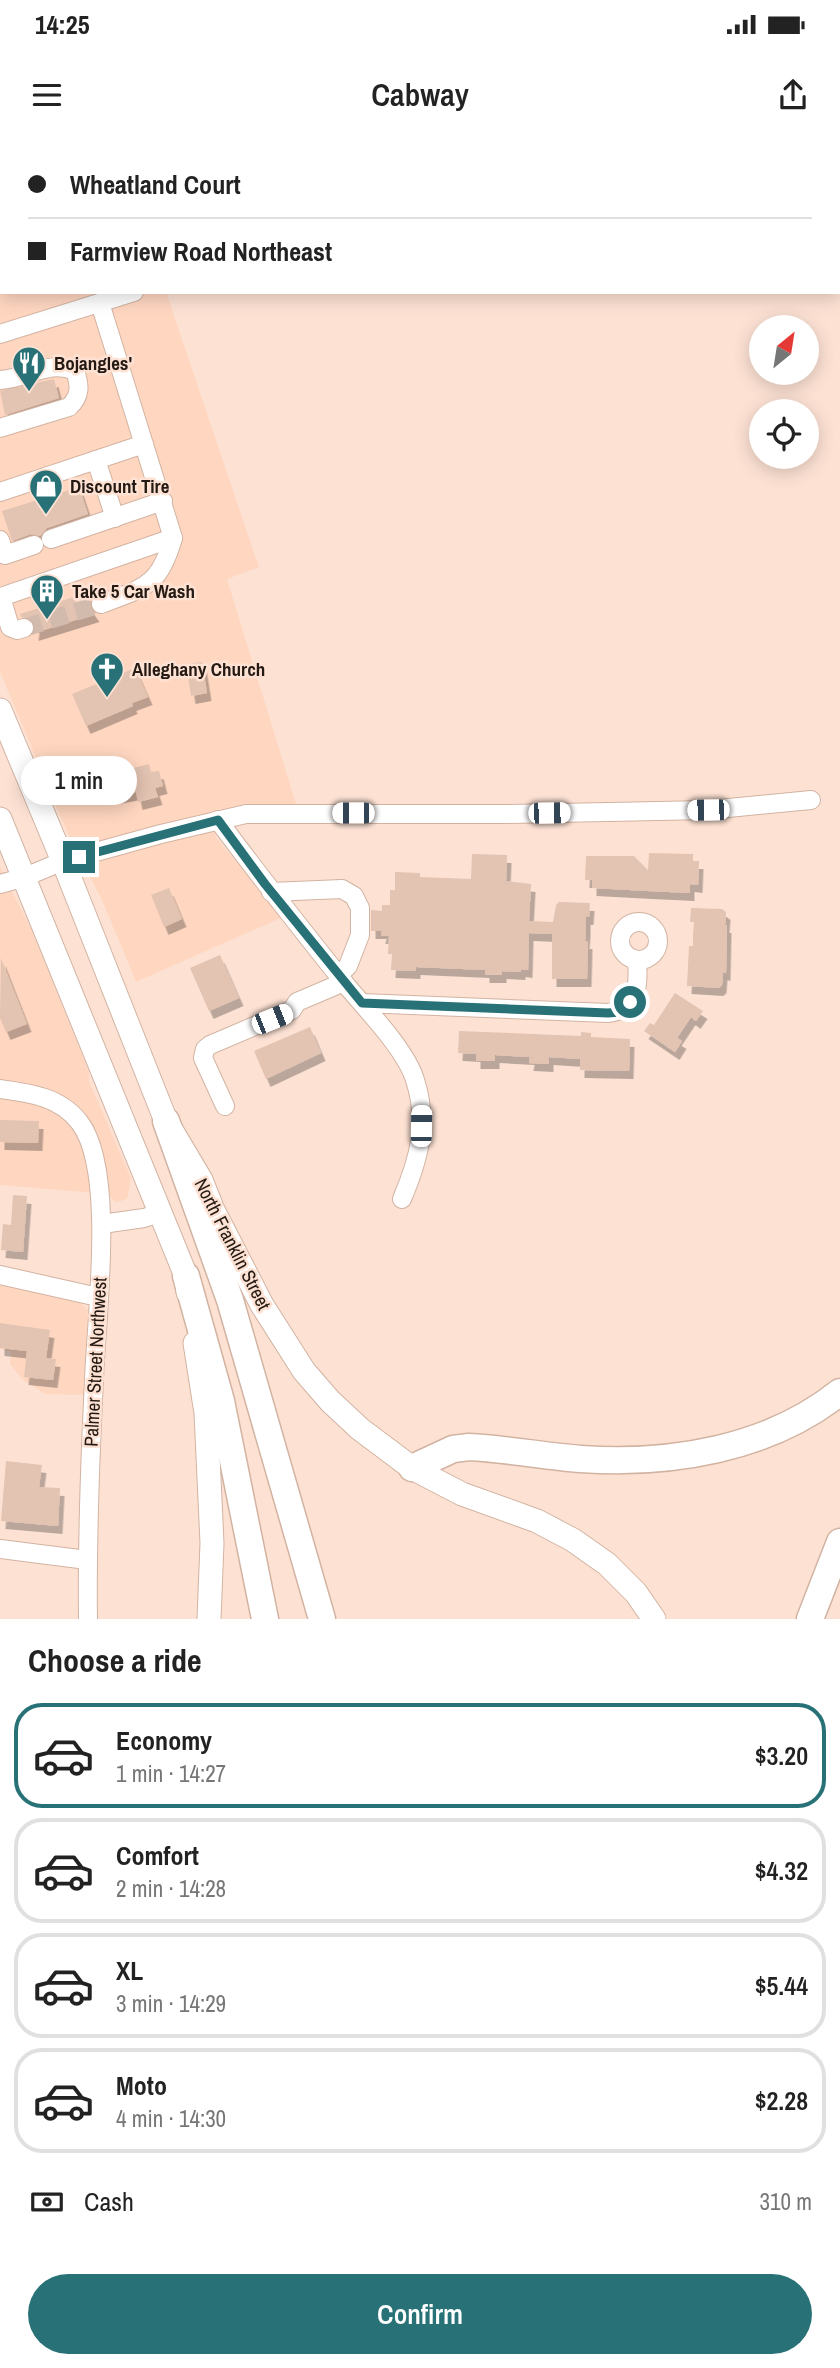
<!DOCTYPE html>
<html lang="en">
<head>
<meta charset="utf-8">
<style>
  :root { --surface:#fff; --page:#f2f2f2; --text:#222; --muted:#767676; --line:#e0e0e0; --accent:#277177 }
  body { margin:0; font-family:"Archivo Narrow",sans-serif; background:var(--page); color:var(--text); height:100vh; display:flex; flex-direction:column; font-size:26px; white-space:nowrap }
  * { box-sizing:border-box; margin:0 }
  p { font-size:23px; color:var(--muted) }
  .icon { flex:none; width:38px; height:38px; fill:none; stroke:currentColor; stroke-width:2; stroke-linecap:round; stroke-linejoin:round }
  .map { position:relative; height:1479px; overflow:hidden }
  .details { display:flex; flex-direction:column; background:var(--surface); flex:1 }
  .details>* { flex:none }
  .hud { position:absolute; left:0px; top:0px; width:840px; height:154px; box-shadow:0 4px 18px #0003; display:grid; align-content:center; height:154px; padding:0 28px; background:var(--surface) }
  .needle { width:46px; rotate:30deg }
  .buttons { position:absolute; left:749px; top:175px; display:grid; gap:14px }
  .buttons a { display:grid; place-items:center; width:70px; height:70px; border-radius:50%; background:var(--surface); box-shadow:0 4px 18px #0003; font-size:35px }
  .end { position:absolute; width:32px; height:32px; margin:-16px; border:9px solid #277177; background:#fff; box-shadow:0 0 0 4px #fff }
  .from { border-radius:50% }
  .bubble { position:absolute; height:49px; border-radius:24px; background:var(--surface); box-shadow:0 4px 18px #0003; font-size:23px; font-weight:600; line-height:49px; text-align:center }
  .car { position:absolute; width:21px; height:42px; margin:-21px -10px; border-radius:9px; box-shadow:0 0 5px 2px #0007; background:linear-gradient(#fff 24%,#345 0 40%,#fff 0 76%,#345 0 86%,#fff 0) }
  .hud b { display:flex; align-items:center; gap:24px; height:66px; font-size:26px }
  .hud b+b { border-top:2px solid var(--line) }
  .hud i { width:18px; height:18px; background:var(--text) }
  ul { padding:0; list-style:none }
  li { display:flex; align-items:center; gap:21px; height:105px; margin:0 14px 10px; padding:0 14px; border:4px solid var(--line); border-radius:28px }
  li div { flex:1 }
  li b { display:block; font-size:26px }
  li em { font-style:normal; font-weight:600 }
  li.selected { border-color:var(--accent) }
  li>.icon { width:63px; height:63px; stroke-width:1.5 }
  h2 { padding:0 28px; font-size:32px; line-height:84px }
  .pay { display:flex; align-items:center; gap:18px; height:77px; padding:0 28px; font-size:26px }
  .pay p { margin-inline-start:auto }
  .cta { display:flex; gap:14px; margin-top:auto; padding:14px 28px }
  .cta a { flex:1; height:80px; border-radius:42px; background:var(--accent); color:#fff; font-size:28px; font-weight:600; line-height:80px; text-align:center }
  .status { display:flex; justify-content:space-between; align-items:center; height:49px; padding:0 35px; background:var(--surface); direction:ltr }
  .status svg { height:19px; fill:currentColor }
  header { display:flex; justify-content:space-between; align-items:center; height:91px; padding:0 28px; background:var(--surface); font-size:32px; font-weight:600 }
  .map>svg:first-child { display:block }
  .built { fill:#ffd7c1 }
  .building { fill:#e3c3b2; filter:url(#shadow) }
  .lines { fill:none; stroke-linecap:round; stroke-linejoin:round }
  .minor-tunnel { stroke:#d2baad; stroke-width:18; stroke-dasharray:18 9; stroke-linecap:butt }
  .minor-casing { stroke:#d2b3a2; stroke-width:20 }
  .major-casing { stroke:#d2b3a2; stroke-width:25 }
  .highway-casing { stroke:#d2b3a2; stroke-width:29 }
  .minor { stroke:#fff; stroke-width:18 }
  .major { stroke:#fff; stroke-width:23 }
  .highway { stroke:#fff; stroke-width:26 }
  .route { stroke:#277177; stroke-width:9 }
  .labels { text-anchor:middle; stroke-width:5; stroke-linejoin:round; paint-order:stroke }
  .poi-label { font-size:19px; font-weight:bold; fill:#251a13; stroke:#fde2d4; text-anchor:start }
  .street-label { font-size:19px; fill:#251a13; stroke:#fde2d4 }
</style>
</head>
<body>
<div class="status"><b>14:25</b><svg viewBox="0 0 49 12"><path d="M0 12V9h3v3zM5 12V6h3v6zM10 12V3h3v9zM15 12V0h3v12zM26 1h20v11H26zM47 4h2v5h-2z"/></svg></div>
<header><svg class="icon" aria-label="menu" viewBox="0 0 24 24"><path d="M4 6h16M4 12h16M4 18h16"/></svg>Cabway<svg class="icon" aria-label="share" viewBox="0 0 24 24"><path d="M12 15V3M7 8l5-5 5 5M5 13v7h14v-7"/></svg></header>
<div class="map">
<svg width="840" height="1479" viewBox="0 0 840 1479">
  <defs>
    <filter id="shadow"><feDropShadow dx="4.5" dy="8" stdDeviation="0" flood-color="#0004"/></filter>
  </defs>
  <rect width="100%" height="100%" fill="#fde2d4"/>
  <g class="built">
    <polygon points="0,0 592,0 2,2 2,152 166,152 259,427 227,439 297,667 244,664 209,672 216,697 281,778 136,842 102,760 70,699 0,532"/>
    <polygon points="766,0 840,0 840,79 838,79 838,2"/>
    <polygon points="0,727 32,791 89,932 89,941 131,1038 128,1057 125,1060 116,1062 107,1054 0,1045"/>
    <polygon points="0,1139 76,1158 88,1170 85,1255 45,1254 22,1239 10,1224 11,1211 0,1209"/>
  </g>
  <g class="building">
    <polygon points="54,239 59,258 5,275 0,251"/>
    <polygon points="79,347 88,374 47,388 40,396 31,394 12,401 2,371"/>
    <polygon points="74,457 76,463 91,459 90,467 95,474 34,493 35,486 32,480 21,477 20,474"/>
    <polygon points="202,522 207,553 191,556 186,524"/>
    <polygon points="135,528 148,557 132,563 133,566 86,586 72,554"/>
    <polygon points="149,624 151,632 159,631 163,646 155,648 158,657 138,662 136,652 115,656 109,634"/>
    <polygon points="649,713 693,714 693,721 699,721 698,745 690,744 690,753 648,751 592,748 592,740 585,740 586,716 634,716 648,730"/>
    <polygon points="472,714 507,715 506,741 531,744 529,781 553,782 556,765 559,762 590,763 589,777 586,777 586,789 585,801 588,801 587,839 552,839 552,794 529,793 528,830 521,829 521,832 502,831 502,835 485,835 485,830 416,827 416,831 391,830 392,814 388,814 389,796 381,796 382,791 371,791 371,770 382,771 382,765 390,765 390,750 395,750 395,732 420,733 420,737 471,739"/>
    <polygon points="169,748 182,779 164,787 151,755"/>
    <polygon points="691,768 722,769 726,772 725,785 727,785 726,833 723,832 722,845 719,848 687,846 689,806 693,806 693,795 694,782 690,782"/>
    <polygon points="220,815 239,858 209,871 190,828"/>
    <polygon points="1,818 27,884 6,892 0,878"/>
    <polygon points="675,853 703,871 696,881 691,877 677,898 682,901 675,912 644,891 650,883 654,885"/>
    <polygon points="310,887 321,913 266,939 254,911"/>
    <polygon points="459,891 581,896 581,892 591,893 591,897 630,899 629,931 580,930 580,919 549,917 549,924 529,923 530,917 495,915 495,921 476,921 476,914 458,913"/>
    <polygon points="0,980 39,981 38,1003 0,1002"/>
    <polygon points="13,1055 27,1056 23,1112 1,1110 3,1084 11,1085"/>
    <polygon points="0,1183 50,1190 46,1218 56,1219 53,1240 24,1237 27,1211 0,1208"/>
    <polygon points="6,1321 42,1325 39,1347 60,1348 58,1386 1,1381"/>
  </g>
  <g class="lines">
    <polyline class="minor-tunnel" points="24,488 101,464"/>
    <g class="minor-casing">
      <g id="minor">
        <polyline points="266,0 267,2"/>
        <polyline points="0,136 2,135"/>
        <path d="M100 163 173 398C159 447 145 447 101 464"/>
        <polyline points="0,194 134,152"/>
        <path d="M0 240C26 239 50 219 75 231 80 245 81 256 69 267L0 288"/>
        <polyline points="96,320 115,378"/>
        <polyline points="0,352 144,304"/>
        <polyline points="51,399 163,361"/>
        <polyline points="0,400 5,415 34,405"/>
        <polyline points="24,488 17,490 10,487 1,457 173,398"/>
        <path d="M218 680C259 736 302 790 346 845 367 870 406 910 415 940 429 983 419 1019 402 1059"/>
        <polyline points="0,744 25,737 63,721 161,694 246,674 504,674 708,670 811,660"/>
        <polyline points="271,752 342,749 354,756 360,768 360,795 348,826 339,835"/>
        <circle cx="639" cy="801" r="19"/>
        <path d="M362 863 608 873C638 869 639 845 637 820"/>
        <path d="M0 949C30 953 61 957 80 983 116 1031 96 1179 94 1240 90 1320 87 1399 88 1479"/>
        <polyline points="225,966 203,918 205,909 210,905 292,870 297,862 344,842"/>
        <polyline points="102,1084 144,1078 160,1073"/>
        <polyline points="0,1135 98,1157"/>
        <polyline points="0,1409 87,1420"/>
      </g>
    </g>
    <g class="major-casing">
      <g id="major">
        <polyline points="0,570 63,721 166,981 201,1040 213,1070 262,1165 304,1231 330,1261 360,1289 412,1328 462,1354 537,1381 573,1400 607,1424 636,1453 654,1479"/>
        <polyline points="0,679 186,1136 188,1152"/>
        <polyline points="195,1203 206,1273 212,1403 209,1479"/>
      </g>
    </g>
    <g class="highway-casing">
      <g id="highway">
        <polyline points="166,981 230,1160 322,1479"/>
        <polyline points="186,1136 221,1261 265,1479"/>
        <path d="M412 1328 453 1309 469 1307C507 1309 544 1316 581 1319 671 1325 769 1309 840 1252"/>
        <polyline points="810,1479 840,1402"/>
      </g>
    </g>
    <use href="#minor" class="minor"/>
    <use href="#major" class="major"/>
    <use href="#highway" class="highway"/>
  </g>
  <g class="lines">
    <polyline class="route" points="79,717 218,680 265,744 362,863 608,873 620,872 630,862"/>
  </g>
  <defs>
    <g id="restaurant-pin" transform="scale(1.75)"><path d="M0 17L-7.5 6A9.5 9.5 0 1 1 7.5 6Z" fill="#277177" stroke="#fde2d4"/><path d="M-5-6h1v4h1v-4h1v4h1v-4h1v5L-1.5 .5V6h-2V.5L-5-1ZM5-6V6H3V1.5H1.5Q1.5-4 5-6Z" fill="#fff"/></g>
    <g id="shop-pin" transform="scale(1.75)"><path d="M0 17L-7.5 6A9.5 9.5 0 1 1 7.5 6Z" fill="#277177" stroke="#fde2d4"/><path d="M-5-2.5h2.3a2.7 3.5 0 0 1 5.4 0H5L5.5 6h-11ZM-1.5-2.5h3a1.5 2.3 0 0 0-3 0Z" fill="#fff"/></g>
    <g id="building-pin" transform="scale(1.75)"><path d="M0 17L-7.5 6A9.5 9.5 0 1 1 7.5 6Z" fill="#277177" stroke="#fde2d4"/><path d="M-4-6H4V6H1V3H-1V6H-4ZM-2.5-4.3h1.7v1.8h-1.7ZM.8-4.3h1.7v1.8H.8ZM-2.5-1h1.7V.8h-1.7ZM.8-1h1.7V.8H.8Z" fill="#fff"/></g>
    <g id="church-pin" transform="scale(1.75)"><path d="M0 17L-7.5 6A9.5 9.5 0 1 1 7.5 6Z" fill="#277177" stroke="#fde2d4"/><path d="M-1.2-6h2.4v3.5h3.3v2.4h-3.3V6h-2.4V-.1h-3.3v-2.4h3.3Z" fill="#fff"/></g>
  </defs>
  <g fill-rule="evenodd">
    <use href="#restaurant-pin" x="29" y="223"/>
    <use href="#shop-pin" x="46" y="346"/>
    <use href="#building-pin" x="47" y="451"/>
    <use href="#church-pin" x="107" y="529"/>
  </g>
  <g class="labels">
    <g class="poi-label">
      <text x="54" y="230">Bojangles'</text>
      <text x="70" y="353">Discount Tire</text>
      <text x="72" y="458">Take 5 Car Wash</text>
      <text x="132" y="536">Alleghany Church</text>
    </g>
    <g class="street-label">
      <text transform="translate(233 1104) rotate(63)" y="7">North Franklin Street</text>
      <text transform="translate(95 1222) rotate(-87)" y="7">Palmer Street Northwest</text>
    </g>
  </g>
</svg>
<div class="buttons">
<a><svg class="needle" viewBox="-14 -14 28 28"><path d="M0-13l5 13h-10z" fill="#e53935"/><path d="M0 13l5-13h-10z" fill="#767676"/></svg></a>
<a><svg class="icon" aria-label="locate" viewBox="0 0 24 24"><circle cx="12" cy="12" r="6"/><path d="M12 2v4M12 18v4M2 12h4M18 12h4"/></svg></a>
</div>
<i class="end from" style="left:630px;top:862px"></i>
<i class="end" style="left:79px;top:717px"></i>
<div class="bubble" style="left:21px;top:616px;width:116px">1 min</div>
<i class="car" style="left:708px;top:670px;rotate:269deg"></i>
<i class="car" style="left:353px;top:673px;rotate:270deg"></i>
<i class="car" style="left:549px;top:673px;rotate:89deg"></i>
<i class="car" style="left:272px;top:879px;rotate:68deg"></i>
<i class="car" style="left:421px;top:986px;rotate:1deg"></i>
<div class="hud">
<b><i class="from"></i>Wheatland Court</b>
<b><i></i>Farmview Road Northeast</b>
</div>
</div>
<section class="details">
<h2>Choose a ride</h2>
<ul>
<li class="selected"><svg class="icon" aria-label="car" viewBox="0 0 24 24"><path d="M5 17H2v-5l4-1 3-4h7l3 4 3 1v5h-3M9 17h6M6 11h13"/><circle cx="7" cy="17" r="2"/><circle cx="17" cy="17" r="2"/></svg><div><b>Economy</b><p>1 min · 14:27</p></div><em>$3.20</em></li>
<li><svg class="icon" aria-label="car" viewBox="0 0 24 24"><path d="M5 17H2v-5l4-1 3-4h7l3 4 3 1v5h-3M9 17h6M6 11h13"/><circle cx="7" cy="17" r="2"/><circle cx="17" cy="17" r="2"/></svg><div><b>Comfort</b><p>2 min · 14:28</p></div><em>$4.32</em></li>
<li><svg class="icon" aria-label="car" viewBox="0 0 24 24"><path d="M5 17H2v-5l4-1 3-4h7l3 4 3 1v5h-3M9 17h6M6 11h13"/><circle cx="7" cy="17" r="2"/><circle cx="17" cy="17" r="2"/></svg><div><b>XL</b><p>3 min · 14:29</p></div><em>$5.44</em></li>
<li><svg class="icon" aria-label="car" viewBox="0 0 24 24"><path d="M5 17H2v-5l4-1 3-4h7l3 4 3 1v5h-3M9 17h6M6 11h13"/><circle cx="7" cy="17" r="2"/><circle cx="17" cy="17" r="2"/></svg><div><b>Moto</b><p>4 min · 14:30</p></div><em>$2.28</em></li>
</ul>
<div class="pay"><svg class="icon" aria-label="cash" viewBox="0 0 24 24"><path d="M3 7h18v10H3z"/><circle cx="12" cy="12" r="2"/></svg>Cash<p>310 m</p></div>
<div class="cta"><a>Confirm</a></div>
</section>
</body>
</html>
